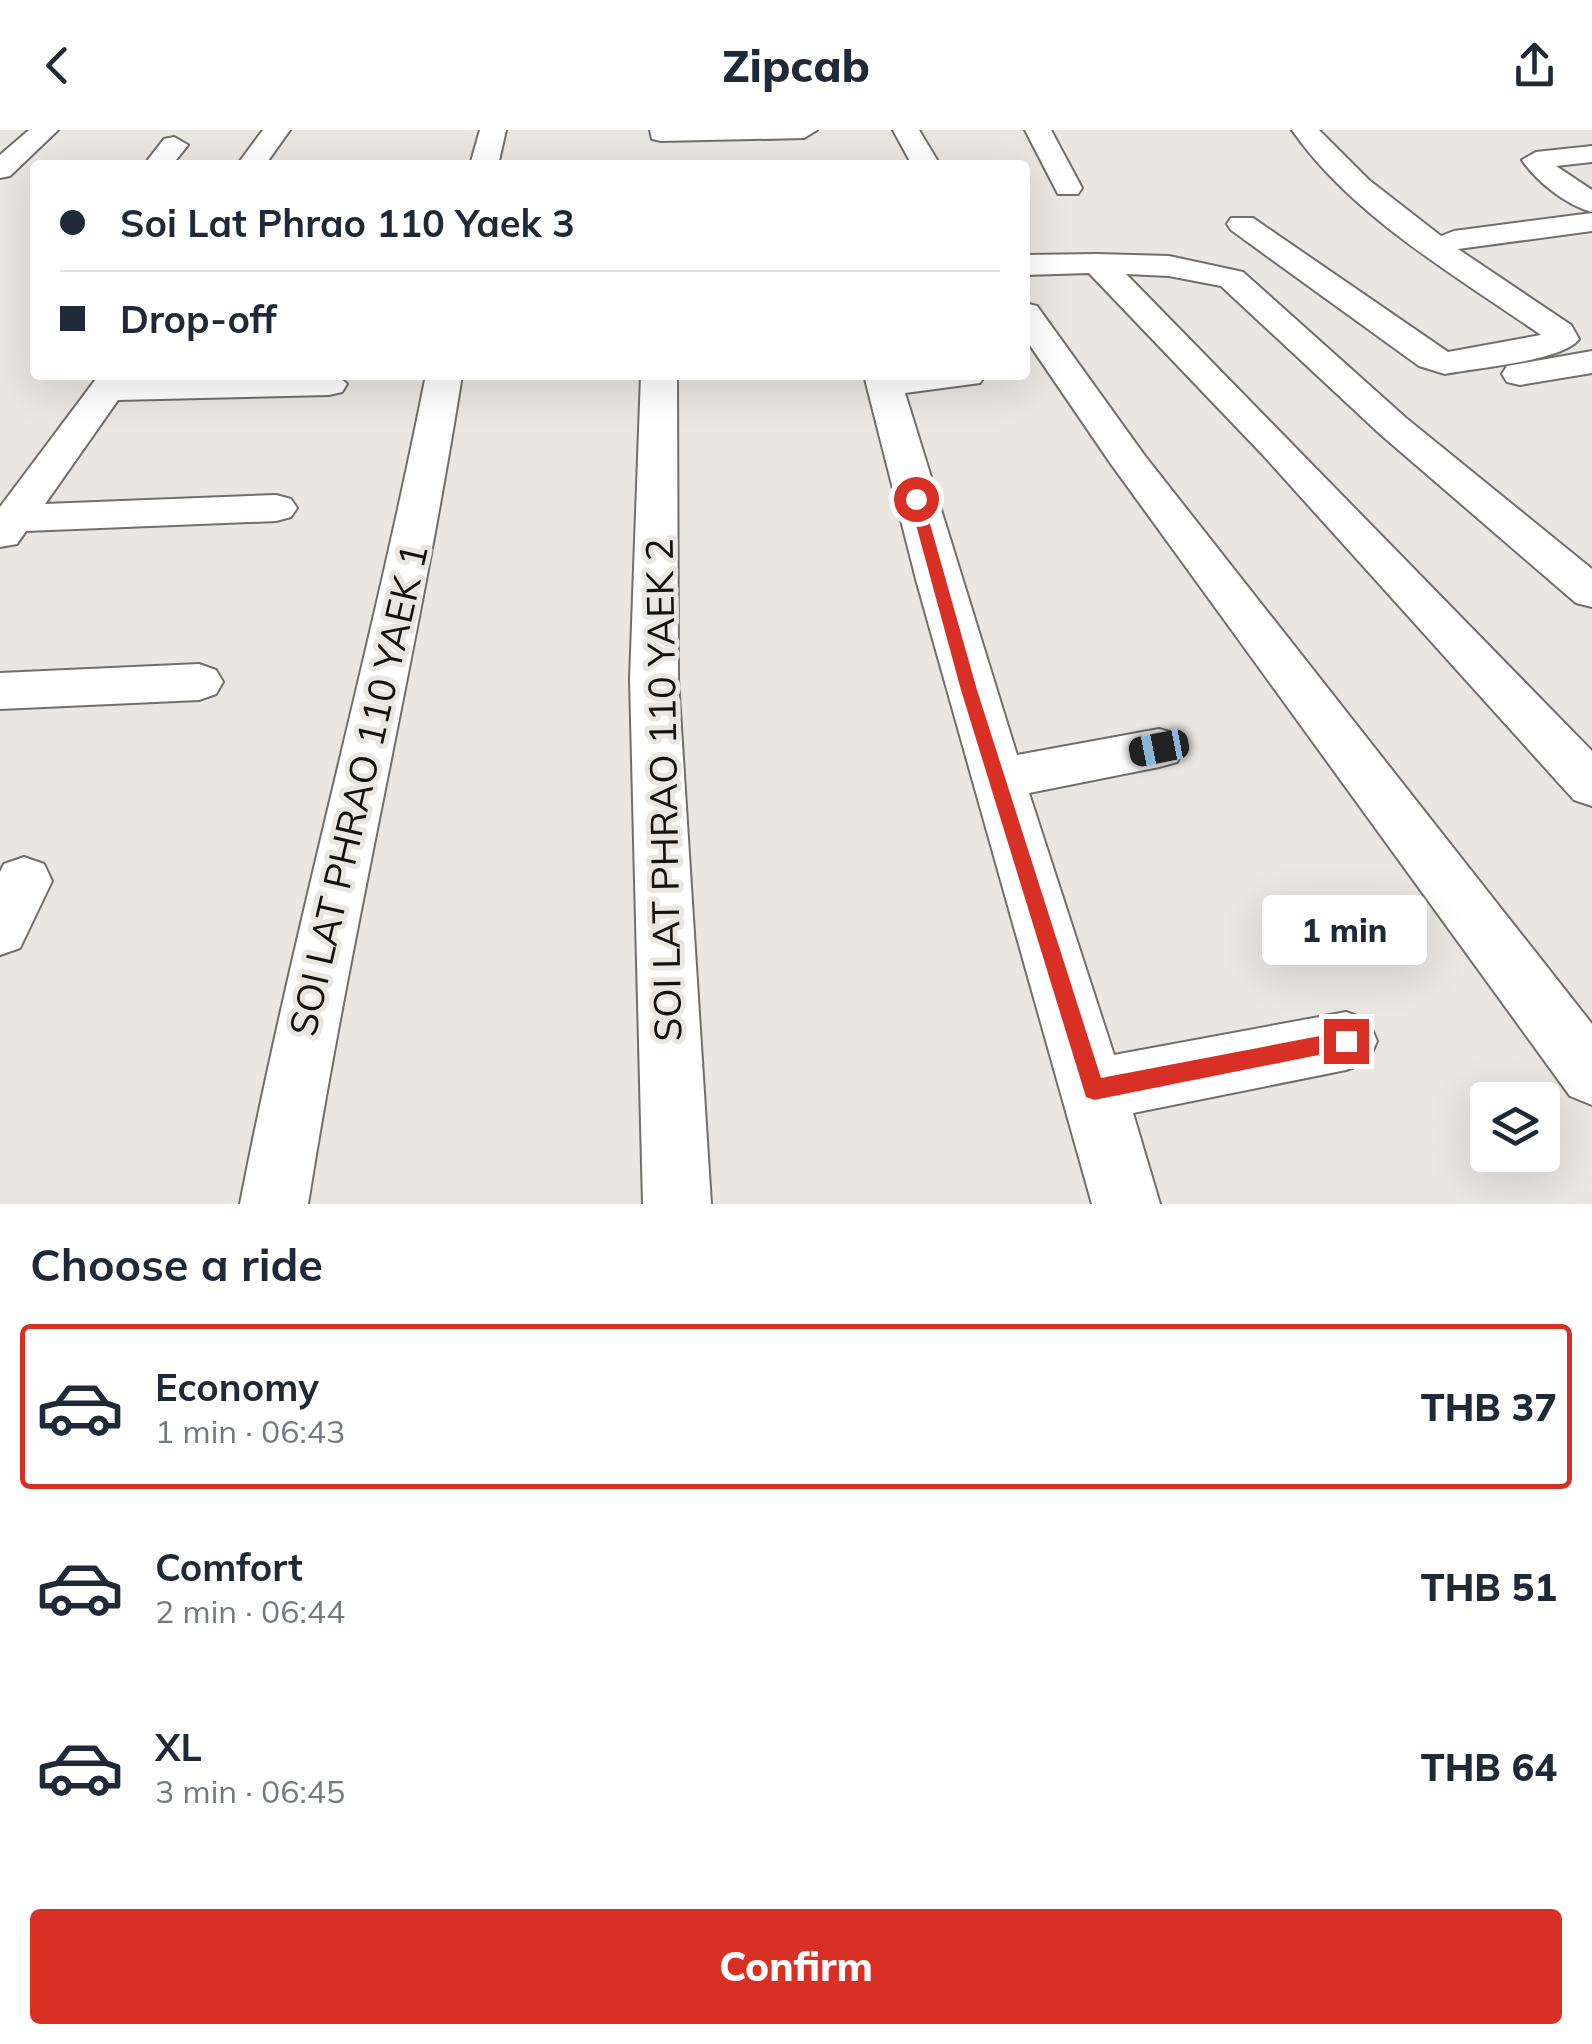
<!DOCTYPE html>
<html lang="en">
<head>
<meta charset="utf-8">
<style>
  :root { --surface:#fff; --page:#f6f6f7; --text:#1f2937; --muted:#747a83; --line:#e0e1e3; --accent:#d93025 }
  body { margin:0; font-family:Mulish,sans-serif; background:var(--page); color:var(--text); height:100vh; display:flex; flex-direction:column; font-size:38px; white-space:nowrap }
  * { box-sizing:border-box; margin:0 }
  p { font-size:32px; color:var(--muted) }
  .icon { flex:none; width:55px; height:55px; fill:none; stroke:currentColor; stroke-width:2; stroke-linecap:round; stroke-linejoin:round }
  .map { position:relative; height:1074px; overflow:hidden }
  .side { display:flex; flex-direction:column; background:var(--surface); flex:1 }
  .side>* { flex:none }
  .banner { position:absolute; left:30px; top:30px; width:1000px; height:220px; border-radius:10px; box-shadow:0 10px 40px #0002; display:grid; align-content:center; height:220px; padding:0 30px; background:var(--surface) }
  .buttons { position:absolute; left:1470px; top:952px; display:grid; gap:20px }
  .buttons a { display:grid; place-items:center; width:90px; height:90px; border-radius:10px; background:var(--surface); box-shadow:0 10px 40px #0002; font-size:50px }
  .end { position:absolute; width:45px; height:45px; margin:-22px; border:12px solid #d93025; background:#fff; box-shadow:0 0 0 5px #fff }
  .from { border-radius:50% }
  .bubble { position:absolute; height:70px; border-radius:10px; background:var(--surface); box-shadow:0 10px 40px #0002; font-size:32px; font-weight:800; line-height:70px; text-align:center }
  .car { position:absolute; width:30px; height:60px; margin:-30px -15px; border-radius:12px; box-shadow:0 0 8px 2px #0007; background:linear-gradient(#222 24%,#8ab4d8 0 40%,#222 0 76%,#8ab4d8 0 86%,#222 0) }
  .banner b { display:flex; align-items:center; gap:35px; height:95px; font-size:38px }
  .banner b+b { border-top:2px solid var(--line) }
  .banner i { width:25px; height:25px; background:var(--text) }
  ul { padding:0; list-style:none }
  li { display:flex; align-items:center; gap:30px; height:165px; margin:0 20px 15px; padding:0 10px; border:5px solid transparent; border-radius:10px }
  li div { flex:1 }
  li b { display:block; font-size:38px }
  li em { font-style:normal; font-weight:800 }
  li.active { border-color:var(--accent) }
  li>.icon { width:90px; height:90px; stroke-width:1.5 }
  h2 { padding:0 30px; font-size:45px; line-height:120px }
  .button { display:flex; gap:20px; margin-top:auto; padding:20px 30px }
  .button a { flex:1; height:115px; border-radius:10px; background:var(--accent); color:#fff; font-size:40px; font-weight:800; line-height:115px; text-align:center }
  header { display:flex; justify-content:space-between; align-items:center; height:130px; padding:0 30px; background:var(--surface); font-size:45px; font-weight:800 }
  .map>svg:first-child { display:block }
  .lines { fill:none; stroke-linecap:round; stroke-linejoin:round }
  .minor-casing { stroke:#716f6a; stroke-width:4 }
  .minor { fill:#fff; fill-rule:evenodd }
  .route { fill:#d93025 }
  .labels { text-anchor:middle; stroke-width:10; stroke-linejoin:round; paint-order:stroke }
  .street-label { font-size:38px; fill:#12110f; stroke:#eae7e2 }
</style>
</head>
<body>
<header><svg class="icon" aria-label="back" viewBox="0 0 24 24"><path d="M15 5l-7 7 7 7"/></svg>Zipcab<svg class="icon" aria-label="share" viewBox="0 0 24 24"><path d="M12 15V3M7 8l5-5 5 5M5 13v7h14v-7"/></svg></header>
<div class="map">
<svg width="1592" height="1074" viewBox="0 0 1592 1074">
  <rect width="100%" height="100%" fill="#eae7e2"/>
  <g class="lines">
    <g class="minor-casing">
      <g id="minor">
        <polygon points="29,0 58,0 10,46 0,48 0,25"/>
        <polygon points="263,0 290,0 265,35 237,35"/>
        <polygon points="480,0 506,0 498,35 470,35"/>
        <polygon points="650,0 817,0 804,8 661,11 652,9"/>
        <polygon points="893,0 919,0 940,35 912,35"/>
        <polygon points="1025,0 1051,0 1082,58 1078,64 1058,64"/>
        <path d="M1292 0H1319L1369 50 1441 106 1454 101 1592 83V101L1458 119 1571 195 1579 209C1564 231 1474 238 1445 244L1419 236 1231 100 1227 94 1231 88H1253L1448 222 1541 205C1455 145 1353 87 1292 0Z"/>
        <polygon points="174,7 188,15 172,35 144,35 164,9"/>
        <path d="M1592 16V32L1556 36 1592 60V82C1566 75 1537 52 1522 30L1536 22Z"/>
        <polygon points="1097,124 1169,126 1243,142 1406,288 1592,439 1592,477 1576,473 1380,304 1221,156 1169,146 1126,144 1592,621 1592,676 1574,670 1262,324 1089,143 1025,145 1025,125"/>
        <polygon points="1025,173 1037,176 1145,326 1592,894 1592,975 1570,966 1111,334 1025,208"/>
        <polygon points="1592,221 1592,243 1520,255 1507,252 1502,244 1507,236"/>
        <polygon points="99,245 337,245 347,254 342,262 329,265 118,270 45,374 276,365 291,369 297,378 291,387 276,391 26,401 17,414 0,417 0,377"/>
        <path d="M426 245H462C418 523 352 796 308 1074H240C294 796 371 523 426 245Z"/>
        <polygon points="641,245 677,245 678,549 711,1074 643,1074 630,549"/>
        <polygon points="864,245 985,245 980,253 905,263 1017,625 1159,599 1177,604 1184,618 1177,632 1159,637 1029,663 1114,925 1346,882 1368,890 1377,911 1368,932 1346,940 1133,983 1160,1074 1092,1074 917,453"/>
        <polygon points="199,534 216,540 223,552 216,564 199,570 0,579 0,543"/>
        <polygon points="24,727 44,734 52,751 20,818 0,825 0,742 4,734"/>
      </g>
    </g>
    <use href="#minor" class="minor"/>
  </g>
  <polygon class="route" points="916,365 923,369 977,560 1101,948 1346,901 1353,904 1356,911 1353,918 1094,970 1086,967 961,560 909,369"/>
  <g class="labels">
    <g class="street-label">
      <text transform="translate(359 660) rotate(-77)" y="13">SOI LAT PHRAO 110 YAEK 1</text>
      <text transform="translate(664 660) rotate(-91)" y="13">SOI LAT PHRAO 110 YAEK 2</text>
    </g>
  </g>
</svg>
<div class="buttons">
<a><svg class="icon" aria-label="layers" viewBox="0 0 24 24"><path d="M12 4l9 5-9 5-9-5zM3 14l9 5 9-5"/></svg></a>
</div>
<i class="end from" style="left:916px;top:369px"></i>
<i class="end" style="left:1346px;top:911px"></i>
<div class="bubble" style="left:1262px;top:765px;width:165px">1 min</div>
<i class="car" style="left:1159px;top:618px;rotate:259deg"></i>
<div class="banner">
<b><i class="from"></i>Soi Lat Phrao 110 Yaek 3</b>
<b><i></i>Drop-off</b>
</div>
</div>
<section class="side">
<h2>Choose a ride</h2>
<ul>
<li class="active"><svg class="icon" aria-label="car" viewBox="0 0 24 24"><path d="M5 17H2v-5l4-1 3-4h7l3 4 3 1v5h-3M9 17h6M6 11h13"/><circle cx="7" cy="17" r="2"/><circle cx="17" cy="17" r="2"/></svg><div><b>Economy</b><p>1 min · 06:43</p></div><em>THB 37</em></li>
<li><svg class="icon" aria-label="car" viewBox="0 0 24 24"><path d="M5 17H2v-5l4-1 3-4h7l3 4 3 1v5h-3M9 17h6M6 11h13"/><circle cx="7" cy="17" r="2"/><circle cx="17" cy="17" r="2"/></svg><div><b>Comfort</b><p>2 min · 06:44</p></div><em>THB 51</em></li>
<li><svg class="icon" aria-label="car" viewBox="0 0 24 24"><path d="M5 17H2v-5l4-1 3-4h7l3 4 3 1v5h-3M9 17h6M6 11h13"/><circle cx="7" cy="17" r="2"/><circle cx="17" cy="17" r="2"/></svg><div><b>XL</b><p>3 min · 06:45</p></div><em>THB 64</em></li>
</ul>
<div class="button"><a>Confirm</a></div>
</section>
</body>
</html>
